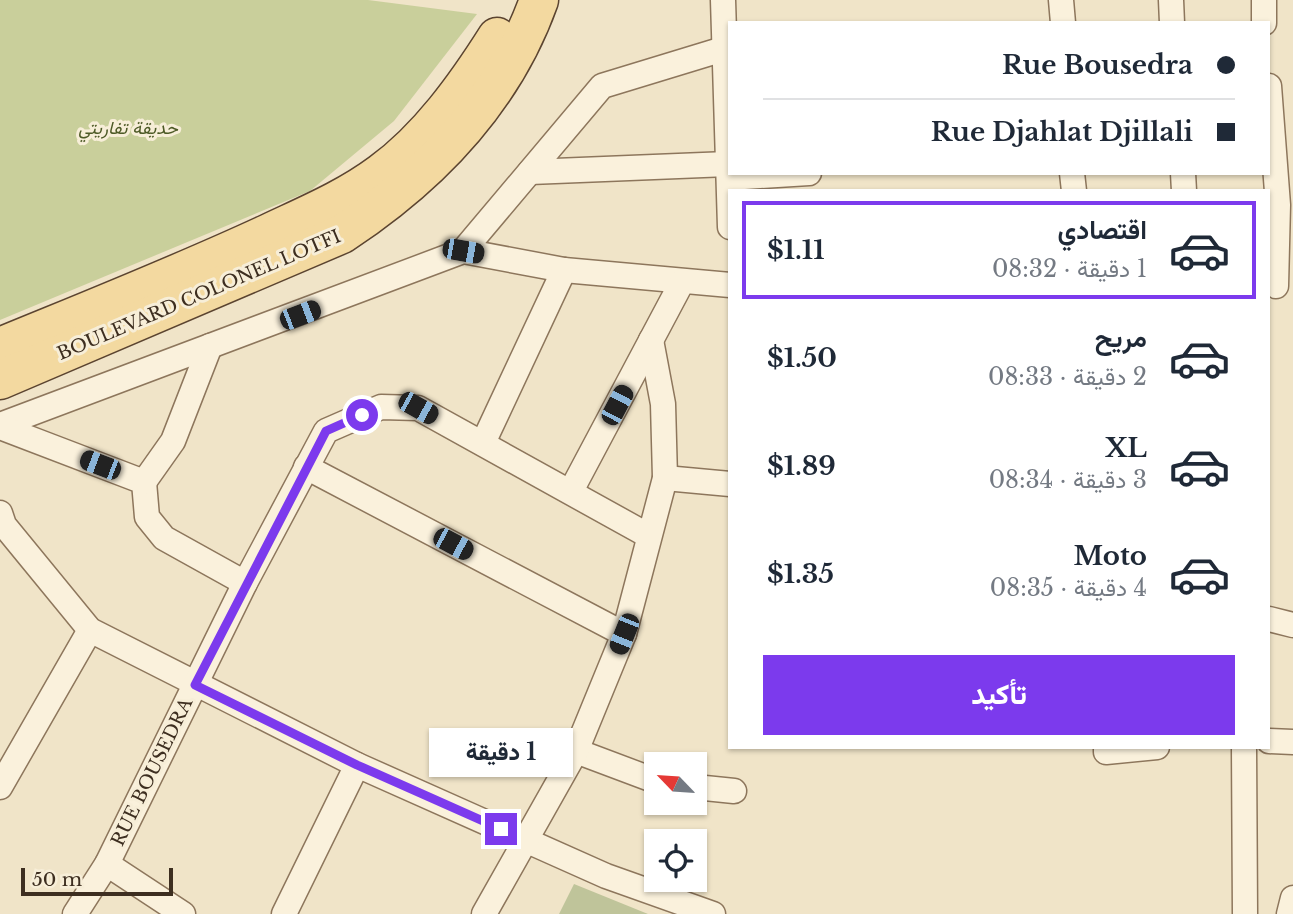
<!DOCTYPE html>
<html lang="ar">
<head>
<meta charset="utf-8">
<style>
  :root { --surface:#fff; --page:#f6f6f7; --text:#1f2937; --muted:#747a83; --line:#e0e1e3; --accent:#7c3aed }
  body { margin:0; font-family:"Libre Baskerville",Vazirmatn,serif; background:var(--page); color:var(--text); direction:rtl; height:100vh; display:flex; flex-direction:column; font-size:26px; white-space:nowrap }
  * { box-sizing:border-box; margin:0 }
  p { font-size:23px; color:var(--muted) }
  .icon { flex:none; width:38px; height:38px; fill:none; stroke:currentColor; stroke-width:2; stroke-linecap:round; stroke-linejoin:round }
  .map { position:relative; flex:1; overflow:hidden; direction:ltr }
  .drawer { position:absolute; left:728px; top:189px; width:542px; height:560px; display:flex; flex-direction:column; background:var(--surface); border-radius:0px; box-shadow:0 2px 5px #0004; direction:rtl }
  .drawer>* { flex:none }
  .hud { position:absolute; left:728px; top:21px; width:542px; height:154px; border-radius:0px; box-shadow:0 2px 5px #0004; direction:rtl; display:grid; align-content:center; height:154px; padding:0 35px; background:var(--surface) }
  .needle { width:46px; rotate:295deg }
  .fabs { position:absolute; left:644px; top:752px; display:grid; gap:14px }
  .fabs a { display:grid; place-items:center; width:63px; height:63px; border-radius:0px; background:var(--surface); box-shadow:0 2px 5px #0004; font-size:35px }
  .scale { position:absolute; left:21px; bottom:18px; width:152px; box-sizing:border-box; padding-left:7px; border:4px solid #3d2e20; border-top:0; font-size:19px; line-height:24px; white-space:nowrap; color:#3d2e20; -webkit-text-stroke:5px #f7eed8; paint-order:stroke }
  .end { position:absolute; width:32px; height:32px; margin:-16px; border:9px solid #7c3aed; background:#fff; box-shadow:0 0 0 4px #fff }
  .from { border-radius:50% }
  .bubble { position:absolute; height:49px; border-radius:0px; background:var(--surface); box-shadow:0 2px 5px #0004; font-size:23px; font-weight:800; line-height:49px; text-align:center; direction:rtl }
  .car { position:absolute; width:21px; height:42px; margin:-21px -10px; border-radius:9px; box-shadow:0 0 5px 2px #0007; background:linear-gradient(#222 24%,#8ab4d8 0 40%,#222 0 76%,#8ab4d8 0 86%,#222 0) }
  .hud b { display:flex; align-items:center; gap:24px; height:66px; font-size:26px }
  .hud b+b { border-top:2px solid var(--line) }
  .hud i { width:18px; height:18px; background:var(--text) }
  ul { padding:12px 0 0; list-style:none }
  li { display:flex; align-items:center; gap:21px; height:98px; margin:0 14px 10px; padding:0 21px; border:4px solid transparent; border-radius:0px }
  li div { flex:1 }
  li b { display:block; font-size:26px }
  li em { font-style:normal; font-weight:800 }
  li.current { border-color:var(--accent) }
  li>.icon { width:63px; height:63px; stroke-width:1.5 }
  .primary-button { display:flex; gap:14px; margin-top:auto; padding:14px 35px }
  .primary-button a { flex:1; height:80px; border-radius:0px; background:var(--accent); color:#fff; font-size:28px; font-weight:800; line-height:80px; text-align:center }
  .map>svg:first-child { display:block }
  .green { fill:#c9cf9b }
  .cemetery { fill:#bfc49a }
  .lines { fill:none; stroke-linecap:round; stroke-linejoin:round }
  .minor-casing { stroke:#8d765c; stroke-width:27 }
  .primary-casing { stroke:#5b4430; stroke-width:41 }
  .minor { stroke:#faf1dc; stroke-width:24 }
  .primary { stroke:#f3d9a0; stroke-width:38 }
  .route { stroke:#7c3aed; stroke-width:9 }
  .labels { text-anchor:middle; stroke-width:6; stroke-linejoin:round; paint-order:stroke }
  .park-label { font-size:18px; font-style:italic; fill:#4d5a26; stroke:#f7eed8 }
  .street-label { font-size:18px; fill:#3d2e20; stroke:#f7eed8 }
</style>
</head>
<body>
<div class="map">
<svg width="1293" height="914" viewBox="0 0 1293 914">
  <rect width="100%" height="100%" fill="#f0e4c8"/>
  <polygon class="green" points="0,0 368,0 477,14 394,121 310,191 0,320"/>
  <polygon class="cemetery" points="574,884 648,914 559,914"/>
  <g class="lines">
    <g class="minor-casing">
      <g id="minor">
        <polyline points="723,0 730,227"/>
        <polyline points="1061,0 1063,23"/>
        <polyline points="1171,0 1172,23"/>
        <polyline points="1264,0 1264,23"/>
        <polyline points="1269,86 1278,205 1276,286"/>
        <polyline points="530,172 728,164"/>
        <polyline points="1072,173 1074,191"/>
        <polyline points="1183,173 1184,191"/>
        <polyline points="729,178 809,173"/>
        <polyline points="463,251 602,86 730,47"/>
        <polyline points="0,425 463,251 564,270 730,285"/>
        <polyline points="0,427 144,482 147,517 164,538 245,583"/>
        <polyline points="483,443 564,270"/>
        <polyline points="306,467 624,634"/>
        <polyline points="665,478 730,484"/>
        <polyline points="144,482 173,441 210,346"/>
        <polyline points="571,491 682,282"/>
        <polyline points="0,513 4,525 90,630 357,765 606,876 713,914"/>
        <polyline points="1269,619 1293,625"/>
        <polyline points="1269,741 1293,742"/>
        <polyline points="1106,747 1106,752 1157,747"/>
        <polyline points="1244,747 1245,914"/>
        <polyline points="576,751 656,781"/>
        <polyline points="0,787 90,630"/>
        <polyline points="695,787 734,791"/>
        <polyline points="107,864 183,914"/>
        <polyline points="75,914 107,864 245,583 326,431 381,407 418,408 649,536"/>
        <polyline points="284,914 357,765"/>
        <polyline points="484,914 576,751 624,634 665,478 663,404 651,340"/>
        <polyline points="1289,914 1293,898"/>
      </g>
    </g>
    <g class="primary-casing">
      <g id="primary">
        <path d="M0 347C90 310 181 274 269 233 307 215 346 199 381 173 428 139 466 86 497 37"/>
        <path d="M0 380 342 234C430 176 503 101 539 0"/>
      </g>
    </g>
    <use href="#minor" class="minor"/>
    <use href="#primary" class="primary"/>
  </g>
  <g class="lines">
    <polyline class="route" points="362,415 326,431 195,685 357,765 501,829"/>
  </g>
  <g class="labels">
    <g class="park-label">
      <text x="128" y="134">حديقة تفاريتي</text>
    </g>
    <g class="street-label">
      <text transform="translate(199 295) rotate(-23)" y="6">BOULEVARD COLONEL LOTFI</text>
      <text transform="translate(152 772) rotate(-64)" y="6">RUE BOUSEDRA</text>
    </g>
  </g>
</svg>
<div class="fabs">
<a><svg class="needle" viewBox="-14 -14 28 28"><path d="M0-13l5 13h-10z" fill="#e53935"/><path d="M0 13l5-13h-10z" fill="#747a83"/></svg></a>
<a><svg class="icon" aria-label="locate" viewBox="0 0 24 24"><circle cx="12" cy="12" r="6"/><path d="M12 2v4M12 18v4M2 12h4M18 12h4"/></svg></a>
</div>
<div class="scale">50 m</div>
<i class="end from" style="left:362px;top:415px"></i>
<i class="end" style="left:501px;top:829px"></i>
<div class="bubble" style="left:429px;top:728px;width:144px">1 دقيقة</div>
<i class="car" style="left:463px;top:251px;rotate:100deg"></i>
<i class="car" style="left:300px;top:315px;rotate:69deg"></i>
<i class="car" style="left:617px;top:405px;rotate:28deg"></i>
<i class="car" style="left:418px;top:408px;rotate:119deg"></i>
<i class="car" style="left:100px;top:465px;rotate:291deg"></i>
<i class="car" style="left:453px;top:544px;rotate:118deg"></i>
<i class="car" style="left:624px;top:634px;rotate:202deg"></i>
<div class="hud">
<b><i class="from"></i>Rue Bousedra</b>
<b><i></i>Rue Djahlat Djillali</b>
</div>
<section class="drawer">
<ul>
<li class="current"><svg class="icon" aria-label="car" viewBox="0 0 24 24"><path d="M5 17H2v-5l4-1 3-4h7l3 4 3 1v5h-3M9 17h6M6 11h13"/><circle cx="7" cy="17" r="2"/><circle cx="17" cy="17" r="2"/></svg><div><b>اقتصادي</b><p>1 دقيقة · 08:32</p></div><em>$1.11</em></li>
<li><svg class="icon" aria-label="car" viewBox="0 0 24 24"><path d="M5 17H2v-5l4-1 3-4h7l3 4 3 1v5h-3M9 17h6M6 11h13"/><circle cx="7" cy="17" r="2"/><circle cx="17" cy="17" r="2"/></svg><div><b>مريح</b><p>2 دقيقة · 08:33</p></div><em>$1.50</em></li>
<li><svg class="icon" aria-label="car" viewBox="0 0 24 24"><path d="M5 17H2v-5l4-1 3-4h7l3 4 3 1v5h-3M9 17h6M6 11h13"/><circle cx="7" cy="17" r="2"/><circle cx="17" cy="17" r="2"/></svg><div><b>XL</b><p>3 دقيقة · 08:34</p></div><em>$1.89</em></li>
<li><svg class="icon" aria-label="car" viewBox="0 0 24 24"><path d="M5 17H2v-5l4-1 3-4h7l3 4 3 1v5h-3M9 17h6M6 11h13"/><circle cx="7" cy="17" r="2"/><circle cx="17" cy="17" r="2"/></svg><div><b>Moto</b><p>4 دقيقة · 08:35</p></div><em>$1.35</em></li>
</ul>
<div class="primary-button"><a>تأكيد</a></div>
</section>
</div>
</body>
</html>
